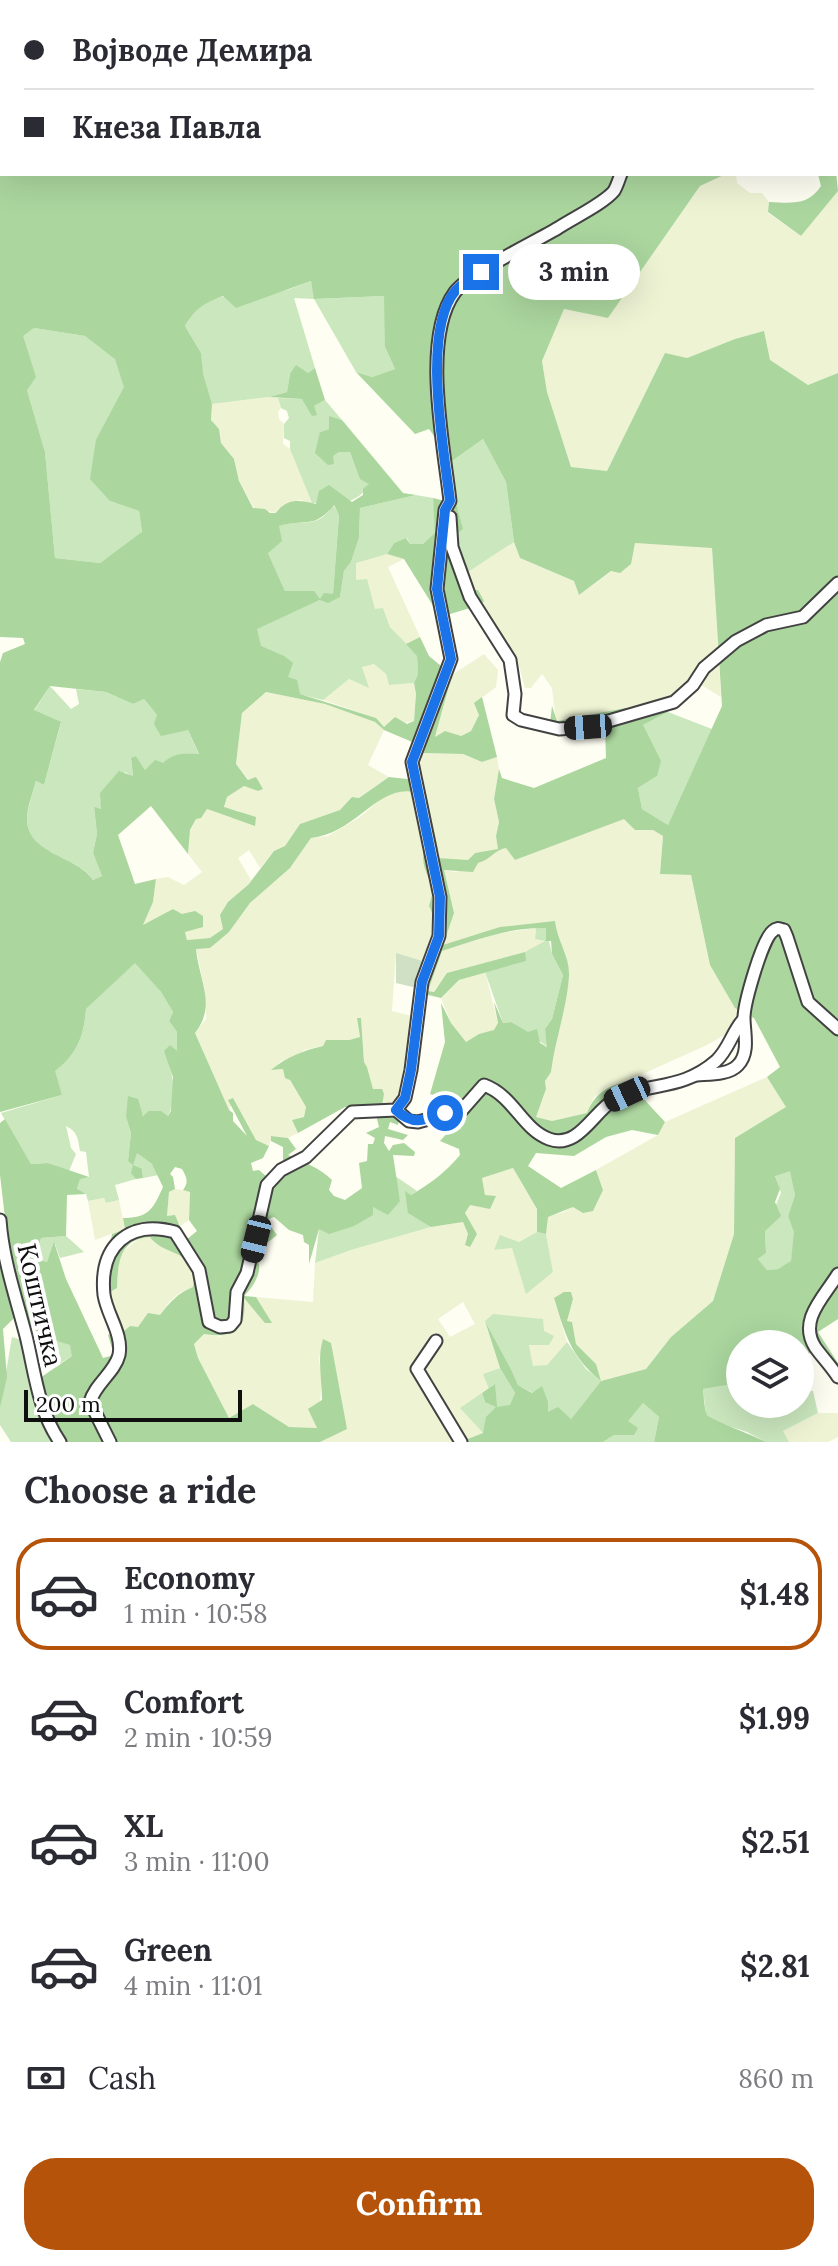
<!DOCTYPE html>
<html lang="en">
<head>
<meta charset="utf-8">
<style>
  :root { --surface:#fff; --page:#f7f7f7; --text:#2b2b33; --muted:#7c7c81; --line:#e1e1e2; --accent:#b45309 }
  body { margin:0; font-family:Lora,serif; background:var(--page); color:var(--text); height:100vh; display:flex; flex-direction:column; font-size:30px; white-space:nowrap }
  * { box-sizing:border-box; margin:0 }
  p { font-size:26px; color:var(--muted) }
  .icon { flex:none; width:44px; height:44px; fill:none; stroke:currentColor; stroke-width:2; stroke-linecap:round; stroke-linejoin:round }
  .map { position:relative; height:1442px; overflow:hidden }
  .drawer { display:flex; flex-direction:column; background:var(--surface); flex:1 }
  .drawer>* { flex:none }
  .banner { position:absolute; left:0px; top:0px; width:838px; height:176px; box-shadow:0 8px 32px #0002; display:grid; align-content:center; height:176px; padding:0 24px; background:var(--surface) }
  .buttons { position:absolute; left:726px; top:1330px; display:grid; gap:16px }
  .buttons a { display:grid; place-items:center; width:88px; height:88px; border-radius:50%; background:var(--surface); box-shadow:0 8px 32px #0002; font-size:40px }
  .scale { position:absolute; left:24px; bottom:20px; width:218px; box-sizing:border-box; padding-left:8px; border:4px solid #0f0f0f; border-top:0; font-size:22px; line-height:28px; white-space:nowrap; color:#0f0f0f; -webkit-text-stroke:6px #fff; paint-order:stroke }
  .end { position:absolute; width:36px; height:36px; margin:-18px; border:10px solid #1a73e8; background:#fff; box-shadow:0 0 0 4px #fff }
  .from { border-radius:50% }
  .bubble { position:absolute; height:56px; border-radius:28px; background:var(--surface); box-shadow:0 8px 32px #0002; font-size:26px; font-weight:800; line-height:56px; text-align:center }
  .car { position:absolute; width:24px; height:48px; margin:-24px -12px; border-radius:10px; box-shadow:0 0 6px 2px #0007; background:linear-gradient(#222 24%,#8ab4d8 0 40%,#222 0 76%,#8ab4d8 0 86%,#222 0) }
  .banner b { display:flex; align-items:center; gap:28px; height:76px; font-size:30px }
  .banner b+b { border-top:2px solid var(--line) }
  .banner i { width:20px; height:20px; background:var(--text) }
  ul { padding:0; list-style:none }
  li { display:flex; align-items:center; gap:24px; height:112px; margin:0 16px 12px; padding:0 8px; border:4px solid transparent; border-radius:32px }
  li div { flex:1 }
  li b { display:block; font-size:30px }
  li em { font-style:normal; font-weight:800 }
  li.current { border-color:var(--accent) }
  li>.icon { width:72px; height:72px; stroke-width:1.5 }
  h2 { padding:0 24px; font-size:36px; line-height:96px }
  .pay { display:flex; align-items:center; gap:20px; height:88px; padding:0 24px; font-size:30px }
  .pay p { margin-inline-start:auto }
  .primary-button { display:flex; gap:16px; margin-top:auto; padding:16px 24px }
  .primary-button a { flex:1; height:92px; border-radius:32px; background:var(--accent); color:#fff; font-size:32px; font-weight:800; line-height:92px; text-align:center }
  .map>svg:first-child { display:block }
  .farmland { fill:#eef3d4; fill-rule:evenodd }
  .green { fill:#cae7be }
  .forest { fill:#abd69e; fill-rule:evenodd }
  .cemetery { fill:#d0e0c4 }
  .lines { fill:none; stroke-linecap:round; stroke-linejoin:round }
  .minor-casing { stroke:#424242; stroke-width:15 }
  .minor { stroke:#fff; stroke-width:11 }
  .route { stroke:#1a73e8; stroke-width:10 }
  .labels { text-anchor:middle; stroke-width:8; stroke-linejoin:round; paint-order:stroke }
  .street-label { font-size:26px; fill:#0f0f0f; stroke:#fff }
</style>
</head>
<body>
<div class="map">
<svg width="838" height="1442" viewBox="0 0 838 1442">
  <rect width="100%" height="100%" fill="#fefef3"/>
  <g class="farmland">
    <polygon points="726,174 736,174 737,183 750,193 762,193 769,202 768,213 801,236 838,191 838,373 808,385 735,339 687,358 665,354 607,471 571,467 547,392 542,361 564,309 608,318 700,186"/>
    <polygon points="269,397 278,398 281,408 278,412 279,419 284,424 283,444 290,449 312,503 299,500 276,513 254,508 239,481 234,459 221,443 219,429 211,420 212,404"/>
    <polygon points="514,542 520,558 574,581 579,595 612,571 634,543 712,547 721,697 698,683 666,708 625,708 556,721 552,688 542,674 531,688 525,688 517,658 480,605 465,574"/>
    <polygon points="387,554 404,559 388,567 420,637 406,644 390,627 383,608 375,610 356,581 356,562"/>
    <polygon points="484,654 498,670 496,687 475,703 479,715 471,731 461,736 435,738 452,675"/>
    <polygon points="374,664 386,674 389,685 414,683 416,694 414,721 384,727 376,718 323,700 349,679 368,687 362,666"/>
    <polygon points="266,692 325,704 375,722 384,730 368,765 389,777 359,798 352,797 340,810 300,824 285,846 274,851 260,868 249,850 238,858 251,880 223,929 210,938 187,940 182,914 173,909 142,927 153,902 156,879 168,877 184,885 202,872 188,854 190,831 196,819 207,809 231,818 240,811 224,808 227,797 244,786 258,791 236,764 242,713"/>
    <polygon points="423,753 463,754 482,762 497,757 499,769 494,799 499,822 496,836 499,849 506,847 515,860 624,818 635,830 653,830 663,836 660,874 691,875 710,965 735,1007 754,1018 707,1045 627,1081 608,1086 594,1097 588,1113 552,1121 536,1117 546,1089 545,1081 551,1071 565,998 569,974 565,952 556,938 555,921 442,946 443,870 456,872 478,863 497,850 475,853 468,860 437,859 425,789 416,780"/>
    <polygon points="402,790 414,791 434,886 429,906 433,911 432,934 426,962 396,954 392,1011 412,1016 400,1117 381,1105 384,1094 373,1090 367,1067 364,1062 361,1018 357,1019 360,1037 349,1040 326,1040 323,1046 304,1050 299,1055 281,1061 273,1070 283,1069 306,1107 304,1117 292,1120 298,1133 288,1138 272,1136 269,1146 256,1140 233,1098 229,1111 195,1033 206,1019 205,992 196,948 229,932 250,903 290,868 311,838 328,836 360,817 388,793"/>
    <polygon points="536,928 535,939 546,941 532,950 448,973 433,992 428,991 442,951 494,934"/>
    <polygon points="485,972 498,1023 494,1031 479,1034 466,1042 451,1023 441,998 459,980"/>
    <path d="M767 1077 787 1107 735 1138 734 1234 713 1301 671 1337 646 1369 601 1381 596 1364 576 1344 572 1323 567 1321 573 1299 571 1292 554 1299 567 1342 547 1365 533 1367 529 1344 485 1321 500 1368 484 1374 489 1389 461 1408 483 1433 460 1442H320L347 1428 318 1354 322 1377 318 1428 289 1427 253 1404 229 1418 198 1358 194 1344 204 1334 221 1337 243 1296 271 1322 256 1297 313 1302 315 1263 351 1250 431 1227 463 1222 468 1234H477L465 1213 470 1204 495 1196H485L482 1178 513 1168 537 1209V1232L519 1242 495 1250 512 1248 526 1293 553 1272 546 1234 547 1217 564 1212 603 1190 596 1170 658 1135 665 1122ZM463 1302 475 1324 450 1337 438 1319Z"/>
    <polygon points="175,1189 190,1191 189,1220 180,1226 180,1223 167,1216 169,1192"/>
    <polygon points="104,1198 106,1203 119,1200 125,1229 95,1240 88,1201"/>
    <polygon points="151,1237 154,1243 177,1252 186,1261 195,1277 193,1288 181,1292 170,1301 160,1315 138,1327 123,1332 110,1292 117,1288 118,1262 121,1253 140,1238"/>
    <polygon points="818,1413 838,1413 838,1437 828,1442 789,1442 783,1431"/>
  </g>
  <g class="green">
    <path d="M311 281 315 299 385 296V347L395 369 372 377 356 372 314 299 294 298 315 368 308 373 290 374 287 392 269 397 212 404 202 374 201 353 185 326C211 283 235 301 275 293 287 291 300 285 311 281Z"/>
    <polygon points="34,328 85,336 115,358 125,387 114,409 110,501 139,511 142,533 100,563 55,558 45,452 27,390 22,336"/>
    <path d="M278 398 302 399 314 406 325 400 342 420 329 417V429L320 432 334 464 332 456 339 452H350L360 478 370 484C357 505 336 505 312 503L290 449V441L284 438V424L289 418 287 411 281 408Z"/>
    <polygon points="483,439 506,482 514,542 465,574 444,500 442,462 452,461"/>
    <path d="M416 495 433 498 436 533 423 544H410L407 538 394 543 387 554 356 563V580L367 579 375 609 383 608 390 627 417 655 418 674 414 683 389 685 386 674 374 664 362 667 369 688 349 679 323 700 299 694 261 647 256 629 320 600 313 591H285L268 553 278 526C303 518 317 531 333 505L339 514 333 594 340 597 344 571 351 562 359 538 360 508Z"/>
    <path d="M50 686 71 709 79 704 76 689 106 692 133 704 144 699 157 715 188 730 199 755 145 770 136 756 131 759 133 777 125 772 100 800 103 805 101 809 94 808 97 834 93 853 102 876 93 880C79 856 26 854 27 818 28 806 33 793 36 781L44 785 61 723 34 711Z"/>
    <polygon points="668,712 712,729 668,825 642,809 638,788 657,776 643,725"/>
    <polygon points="536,928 546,928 552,954 563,975 552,1019 545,1029 548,1047 511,1022 503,1023 485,972 525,961 525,952 545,941 535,939"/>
    <path d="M135 962 161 992 173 1012 169 1021 177 1032V1052L164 1051C173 1070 178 1097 168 1116L160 1111 144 1116 140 1112 126 1117 131 1133 128 1161 136 1152 152 1164 159 1175 143 1178 142 1169 136 1179 115 1185 119 1200 106 1203 104 1198 88 1201 86 1194 77 1190 80 1178 89 1177 86 1152 80 1151C78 1139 78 1132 66 1126L71 1148 76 1154 69 1171 48 1163 31 1164 1 1113 62 1095 54 1071C77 1054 84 1036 86 1009Z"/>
    <polygon points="791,1170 795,1195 788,1216 795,1232 791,1262 778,1269 767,1270 758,1259 766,1253 765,1231 781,1193 775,1175"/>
    <polygon points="395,1176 417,1191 411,1195 406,1192 416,1216 431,1227 351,1250 315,1263 319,1229 373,1207 379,1208 400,1201"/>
    <polygon points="537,1232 546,1234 553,1272 526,1294 512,1248 494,1250 500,1235 519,1242"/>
    <polygon points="66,1236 84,1252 60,1258 55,1244 47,1262 36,1259 41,1238"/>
    <polygon points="493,1314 543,1319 544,1331 554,1336 549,1345 529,1345 533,1366 547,1365 567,1342 586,1369 601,1381 571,1419 548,1413 541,1387 533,1393 518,1385 511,1369 485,1321"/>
    <path d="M12 1337 31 1343C44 1337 63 1336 73 1348L72 1356 59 1364 54 1344 32 1343 38 1406 51 1442H11L0 1425V1408Z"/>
    <polygon points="500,1368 515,1393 511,1405 483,1433 460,1408 482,1393 485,1402 494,1384 489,1389 483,1374"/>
    <polygon points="740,1383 740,1404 756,1404 761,1409 770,1404 800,1404 800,1388 813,1391 818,1413 783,1431 789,1442 766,1442 747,1432 713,1421 706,1414 703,1389"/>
    <polygon points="643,1403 659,1417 654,1442 603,1442 614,1435"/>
  </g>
  <g class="forest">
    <polygon points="486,0 838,0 838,155 836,159 836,2"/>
    <path d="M0 77 2 174H726L700 186 608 318 564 309 542 361 547 392 571 467 607 471 665 353 687 358 735 339 764 331 770 360 808 385 838 373V1319L818 1332 838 1363V1384L822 1347 800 1358V1344H740V1383L703 1389C704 1397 704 1408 707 1415 711 1420 755 1436 766 1442H654L659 1417 643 1403 628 1421 638 1428 634 1435H614L603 1442H460L483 1433 486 1417 496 1407 485 1402 482 1393 495 1384 497 1407 510 1405 515 1393 500 1368 485 1321 511 1369 518 1385 532 1393 542 1386 548 1402V1412L558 1407 571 1419 601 1381C571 1357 565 1334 554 1298L564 1292H571L573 1299 567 1321 572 1322 576 1344 596 1364 601 1381 646 1369 671 1337 713 1301 734 1234 735 1138 786 1107 767 1077 780 1067 754 1018 735 1008 710 965 691 875 660 874 663 836 653 830H635L624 819 515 860 506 848C494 850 490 860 478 863L473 872 444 870 454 913 443 945 500 927 555 921C557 941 570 956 569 976 567 1008 555 1040 551 1072L545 1081 546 1089 536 1117 552 1121 587 1113C596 1092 606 1087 627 1081L665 1122 658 1135 632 1130 606 1137 574 1156 536 1153 528 1166 561 1188 596 1170 603 1190 593 1211 583 1213 573 1207 548 1217 546 1234 537 1232V1209L513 1168 482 1178 485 1195 496 1196 490 1209 470 1205 465 1213 477 1234 470 1247 465 1245 468 1234 463 1222 431 1227 408 1213 405 1191 411 1195C430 1184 447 1171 460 1155L459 1149 440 1141 457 1122 449 1100 430 1094 445 1042 441 1003 451 1023 466 1042 479 1034 494 1030 498 1023 494 1002 503 1023 511 1022 528 1032 537 1029 540 1043 547 1047 545 1029 552 1019 563 975 552 954 551 941H546V928C510 927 476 940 442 951L428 991 434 992 447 973 525 952 526 961 459 980 441 998 416 992C422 972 441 924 429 906L434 887C426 875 420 861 425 847L414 792C377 785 355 834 311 838L290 868 250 903 229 932 210 948 196 949C199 981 217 1005 195 1033L229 1110 233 1113V1121L247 1136 228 1100 233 1098 256 1140 269 1146 263 1158 251 1163 253 1171 259 1170 267 1177 283 1164V1147L271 1141V1136L288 1138 296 1149 288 1155C303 1161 321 1169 332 1180L329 1190 334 1196 345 1200 362 1188 359 1163 367 1161 368 1144H373L375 1138 366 1133 379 1127 376 1115 345 1107 298 1133 292 1120 304 1117 306 1107 290 1080 285 1078 283 1069 271 1070C286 1057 305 1050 323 1046L326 1040H349L360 1037 357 1018H361L364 1062 367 1067 373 1089H382L384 1094 382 1105 400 1117 398 1125 390 1122 388 1129 408 1135 403 1140 385 1136 384 1143 389 1151 393 1145 404 1143 415 1152 414 1156 393 1155 400 1201 388 1215 373 1207V1215L354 1226 329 1234 319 1229 309 1264V1245L304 1242 303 1235 289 1230 274 1217 266 1220 277 1235 267 1243 257 1245 254 1254C266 1267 255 1285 244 1296L256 1297 272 1323H265L244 1298C247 1330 235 1339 204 1334L194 1344 198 1358 229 1418 253 1404 289 1427 317 1428 308 1409 322 1400C322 1379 317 1359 323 1339L331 1343 347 1429 320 1442H51L37 1406 40 1378 72 1356 70 1345 44 1337 26 1323 10 1261 0 1175V1123L5 1119 31 1164 48 1163 89 1177 80 1179 77 1189 86 1194 67 1195 66 1236 41 1238 36 1259 47 1262 54 1242 66 1279 103 1358 114 1355 108 1335 113 1332 102 1295 112 1234 125 1229 123 1218C149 1218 153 1209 163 1187L152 1164 137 1153 133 1165 142 1169 143 1178 136 1179 131 1173 133 1165 128 1161 131 1133 126 1117 128 1096 138 1099 143 1116 149 1111H161L168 1116 171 1111 173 1077 164 1051 170 1045 177 1051V1032L169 1021 173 1012 161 992 135 963 86 1009C84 1036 77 1054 55 1071L62 1095 0 1112V662L3 653 25 644 23 638 0 637ZM311 281 314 299 384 296 385 347 395 369 372 377 356 372 415 434 429 429 452 461 483 439 506 482 514 542 520 558 574 581 579 595 611 571 620 573 631 564 635 543 712 548 722 706 668 825 642 809 638 788 657 776 661 761 643 725 668 712 666 708H625L557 721 552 706 549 732 605 728 606 758 534 788 502 778 499 769 494 799 499 822 496 836 498 849 475 853 468 860 437 858 438 849 425 789 416 780 389 777 359 798 352 797 340 810 300 824 285 846 274 851 248 885 228 902 220 915 223 929 210 938 187 940 185 932 203 927V916L195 911 182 914 173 909 143 925 153 902 156 879 135 884 118 835 151 806 188 854 190 830 196 819 201 818 207 809 255 826 256 817 224 807 227 797 244 786 258 791 263 789 256 777 248 780 236 764 242 713 266 692 325 704 375 722 384 730 424 747 423 753 463 754 482 762 497 757 482 697 474 703 479 715 471 731 461 736 445 731 435 737 452 675 429 656 420 637 406 644 417 656 418 674 414 683 416 694 414 721 407 724 395 717 384 727 376 718 300 694 297 680 288 677 293 663 284 656 261 646 257 629 320 600 328 603 340 597 344 571 351 562 359 538 360 508 416 495 403 493 342 420 329 416V429L320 432 315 453 328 465 334 464 333 456 339 452H350L360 479 369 484 363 489V495L352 502 329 485 319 491 316 504C299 500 287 498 276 513H270L265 509 253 508 239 481 234 459 221 443 219 429 211 420 212 404 203 374 201 353 185 326C196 308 204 303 223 296L236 308ZM34 328 85 336 115 359 124 387 96 440 90 479 110 501 139 511 142 532 100 563 55 558 45 452 27 390 36 377 23 336ZM334 505 339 515 333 594 324 593 320 599 314 591H285L268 553 282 541 279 526C305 518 314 530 334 505ZM50 686 106 692 133 704 144 699 157 715 154 724 161 736 188 730 199 754C185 754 175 752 163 763L155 760 145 770 136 756 131 758 133 776 119 771 100 793 101 809 94 807 97 834 93 853 102 876 93 880C78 856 27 854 27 819 27 807 33 793 36 781L44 785 61 722 34 710ZM175 1167 182 1169C187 1178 189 1182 183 1190L190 1192 189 1220 197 1231 186 1240 175 1215 167 1216 169 1192 175 1189 173 1177 170 1174ZM790 1171 795 1195 788 1216 794 1232 791 1261 778 1269 767 1270 758 1259 766 1253 765 1231 781 1216 775 1202 780 1189 775 1176ZM150 1237C162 1256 200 1249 193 1287 178 1293 170 1302 160 1315L148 1313 138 1327 130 1326 123 1332 110 1292 117 1288C118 1263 119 1239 150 1237Z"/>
    <path d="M836 172 838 191 801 236 768 212 769 202C791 203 808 206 821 186L818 174H836Z"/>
    <polygon points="296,365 308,373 315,368 325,400 314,406 317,415 312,416 302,399 269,397 287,392 290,374"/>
    <polygon points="433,498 456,504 463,529 455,535 457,547 473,590 478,590 484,601 480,605 440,617 404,559 387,554 394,543 406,538 410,544 423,544 435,533"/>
    <polygon points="0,1267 14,1318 3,1329 7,1377 0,1408"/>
  </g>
  <polygon class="cemetery" points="396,953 426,962 417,988 396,983"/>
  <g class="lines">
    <g class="minor-casing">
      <g id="minor">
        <polyline points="137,2 137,0"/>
        <polyline points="717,2 718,0"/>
        <polyline points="450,517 452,547 470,597 510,660 515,694 513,715 521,720 559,729 588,727 674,702 693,685 704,668 736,641 766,625 803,617 838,583"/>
        <path d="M697 1075C709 1074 729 1075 738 1065 750 1053 744 1032 744 1018 744 1004 762 939 773 931 777 927 779 929 784 930L787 937 808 1002 838 1029"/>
        <path d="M396 1110 409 1121 418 1122 462 1110 484 1085C514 1096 522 1129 549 1139 578 1150 594 1111 614 1100 649 1081 680 1092 716 1061 729 1049 732 1032 743 1020"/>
        <path d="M0 1220C3 1261 16 1297 26 1336 35 1373 38 1410 60 1442"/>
        <path d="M838 1274C824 1297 798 1320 815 1347 822 1357 831 1366 838 1377"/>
        <polyline points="436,1341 417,1369 461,1442"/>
        <path d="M110 1442 90 1402C95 1384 115 1372 119 1355 123 1334 107 1315 104 1295 99 1247 128 1219 175 1232L199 1270 209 1322 220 1327 230 1326 235 1320 237 1292 247 1273 267 1185 281 1170 306 1157 352 1112 396 1110 405 1098 411 1070 422 982 439 936 440 897 412 762 451 659 437 589 445 510 450 501C444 446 421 338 455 292 471 272 533 243 558 228 573 218 603 204 614 191 617 186 619 179 621 174"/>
      </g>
    </g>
    <use href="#minor" class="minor"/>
  </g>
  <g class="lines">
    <path class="route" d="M445 1113C425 1120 413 1126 396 1110L405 1098 411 1070 422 982 439 936 440 897 412 762 451 659 437 589 445 510 450 501C444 450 421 330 456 290 463 283 473 277 481 272"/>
  </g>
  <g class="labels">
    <g class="street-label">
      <text transform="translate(40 1305) rotate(77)" y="9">Коштичка</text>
    </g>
  </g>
</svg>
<div class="buttons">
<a><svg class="icon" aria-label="layers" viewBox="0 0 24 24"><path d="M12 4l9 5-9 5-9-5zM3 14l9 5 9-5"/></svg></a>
</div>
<div class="scale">200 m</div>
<i class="end from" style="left:445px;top:1113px"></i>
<i class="end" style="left:481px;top:272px"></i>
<div class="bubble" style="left:508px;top:244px;width:132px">3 min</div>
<i class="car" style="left:588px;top:727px;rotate:266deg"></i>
<i class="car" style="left:627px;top:1094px;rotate:245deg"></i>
<i class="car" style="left:256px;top:1239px;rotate:194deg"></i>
<div class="banner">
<b><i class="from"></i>Војводе Демира</b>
<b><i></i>Кнеза Павла</b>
</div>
</div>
<section class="drawer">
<h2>Choose a ride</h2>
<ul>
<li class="current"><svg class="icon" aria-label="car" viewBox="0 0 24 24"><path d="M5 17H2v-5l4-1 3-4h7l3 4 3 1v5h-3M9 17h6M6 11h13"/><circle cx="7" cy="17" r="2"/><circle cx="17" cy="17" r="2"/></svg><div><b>Economy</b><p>1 min · 10:58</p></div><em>$1.48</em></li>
<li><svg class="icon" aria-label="car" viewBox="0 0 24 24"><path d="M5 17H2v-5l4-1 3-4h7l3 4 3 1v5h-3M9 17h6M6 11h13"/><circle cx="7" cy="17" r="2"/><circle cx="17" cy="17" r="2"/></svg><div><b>Comfort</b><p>2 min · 10:59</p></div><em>$1.99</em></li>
<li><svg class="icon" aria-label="car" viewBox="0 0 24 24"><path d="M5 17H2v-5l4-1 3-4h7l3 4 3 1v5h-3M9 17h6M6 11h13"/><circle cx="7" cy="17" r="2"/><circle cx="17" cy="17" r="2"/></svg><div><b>XL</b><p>3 min · 11:00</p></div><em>$2.51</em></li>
<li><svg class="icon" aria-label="car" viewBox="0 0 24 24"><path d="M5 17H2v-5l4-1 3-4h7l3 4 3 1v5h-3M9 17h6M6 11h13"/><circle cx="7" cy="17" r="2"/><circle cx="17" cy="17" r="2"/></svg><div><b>Green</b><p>4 min · 11:01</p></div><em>$2.81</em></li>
</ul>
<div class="pay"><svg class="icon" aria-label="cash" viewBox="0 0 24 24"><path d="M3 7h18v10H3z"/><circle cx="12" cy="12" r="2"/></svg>Cash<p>860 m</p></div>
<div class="primary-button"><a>Confirm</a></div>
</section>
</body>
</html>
